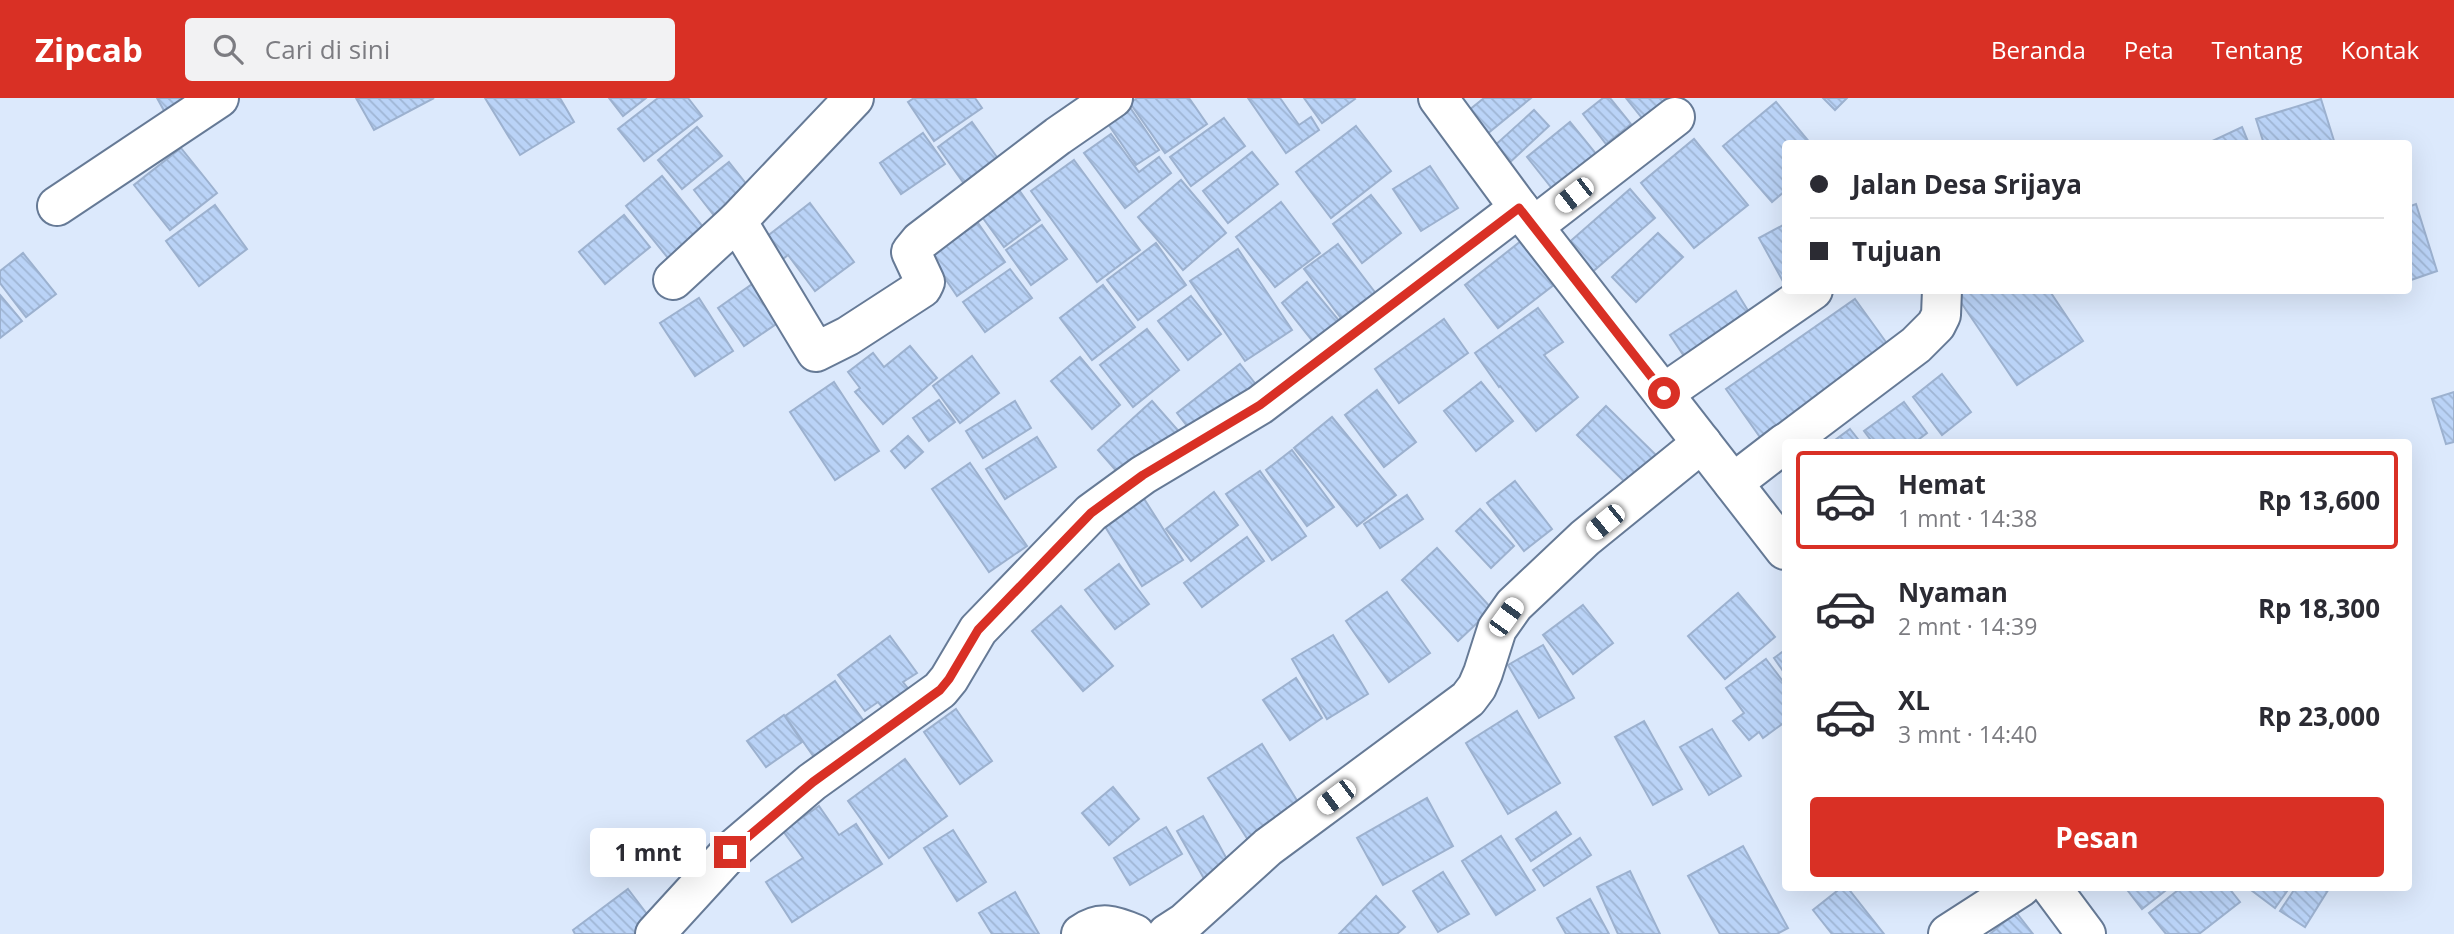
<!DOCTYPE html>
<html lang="id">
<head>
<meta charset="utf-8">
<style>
  :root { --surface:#fff; --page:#f2f2f3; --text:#2b2b33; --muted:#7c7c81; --line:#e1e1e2; --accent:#d93025 }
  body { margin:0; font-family:"Open Sans",sans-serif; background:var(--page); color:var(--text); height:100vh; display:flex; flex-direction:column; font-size:26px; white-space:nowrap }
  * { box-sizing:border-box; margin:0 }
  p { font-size:23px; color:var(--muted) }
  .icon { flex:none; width:38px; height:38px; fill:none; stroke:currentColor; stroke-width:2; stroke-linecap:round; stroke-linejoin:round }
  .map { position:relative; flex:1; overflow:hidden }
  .drawer { position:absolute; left:1782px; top:341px; width:630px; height:452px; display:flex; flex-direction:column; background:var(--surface); border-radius:7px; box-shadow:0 7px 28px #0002 }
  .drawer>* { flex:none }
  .guide { position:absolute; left:1782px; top:42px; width:630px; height:154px; border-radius:7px; box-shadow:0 7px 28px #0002; display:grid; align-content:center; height:154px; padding:0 28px; background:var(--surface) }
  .end { position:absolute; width:32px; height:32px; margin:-16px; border:9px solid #d93025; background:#fff; box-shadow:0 0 0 4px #fff }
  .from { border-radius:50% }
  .bubble { position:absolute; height:49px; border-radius:7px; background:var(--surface); box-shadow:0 7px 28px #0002; font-size:23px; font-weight:700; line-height:49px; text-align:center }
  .car { position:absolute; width:21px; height:42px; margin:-21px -10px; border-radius:9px; box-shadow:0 0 5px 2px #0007; background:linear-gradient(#fff 24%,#345 0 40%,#fff 0 76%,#345 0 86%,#fff 0) }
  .guide b { display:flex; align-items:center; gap:24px; height:66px; font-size:26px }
  .guide b+b { border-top:2px solid var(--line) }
  .guide i { width:18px; height:18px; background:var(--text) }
  ul { padding:12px 0 0; list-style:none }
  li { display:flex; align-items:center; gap:21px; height:98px; margin:0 14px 10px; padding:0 14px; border:4px solid transparent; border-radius:7px }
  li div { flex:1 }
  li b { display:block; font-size:26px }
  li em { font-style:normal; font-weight:700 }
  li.selected { border-color:var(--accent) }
  li>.icon { width:63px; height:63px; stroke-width:1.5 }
  .primary-button { display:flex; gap:14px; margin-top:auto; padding:14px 28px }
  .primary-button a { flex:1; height:80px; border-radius:7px; background:var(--accent); color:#fff; font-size:28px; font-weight:700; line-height:80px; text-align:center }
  header { display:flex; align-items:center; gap:42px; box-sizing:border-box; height:98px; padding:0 35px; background:var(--accent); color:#fff }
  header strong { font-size:33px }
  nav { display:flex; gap:38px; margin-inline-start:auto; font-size:24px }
  .search { width:490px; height:63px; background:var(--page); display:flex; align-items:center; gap:18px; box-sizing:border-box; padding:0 24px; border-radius:7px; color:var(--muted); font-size:26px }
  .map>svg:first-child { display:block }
  .building { fill:url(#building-back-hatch); stroke:#9cb1cf; stroke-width:2 }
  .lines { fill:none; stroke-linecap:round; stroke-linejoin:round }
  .minor-casing { stroke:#667a96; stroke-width:42 }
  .minor { stroke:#fff; stroke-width:38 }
  .route { stroke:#d93025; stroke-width:9 }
</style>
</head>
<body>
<header>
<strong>Zipcab</strong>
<div class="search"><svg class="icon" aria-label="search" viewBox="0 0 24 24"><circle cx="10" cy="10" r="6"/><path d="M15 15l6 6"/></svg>Cari di sini</div>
<nav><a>Beranda</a><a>Peta</a><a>Tentang</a><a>Kontak</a></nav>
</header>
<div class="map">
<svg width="2454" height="836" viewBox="0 0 2454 836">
  <defs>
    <pattern id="building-back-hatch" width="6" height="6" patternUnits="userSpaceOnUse" patternTransform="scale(1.75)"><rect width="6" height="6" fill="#bad3f7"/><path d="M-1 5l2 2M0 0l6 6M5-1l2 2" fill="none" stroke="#9fb5d4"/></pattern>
  </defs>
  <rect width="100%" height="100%" fill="#dce9fc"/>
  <g class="building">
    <polygon points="157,0 195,0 167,18"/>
    <polygon points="356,0 434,0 374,32"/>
    <polygon points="485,0 560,0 574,24 520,57"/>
    <polygon points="609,0 646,0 623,18"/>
    <polygon points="658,0 688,0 702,18 644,63 618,31"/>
    <polygon points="914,0 975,0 982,10 934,43 908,4"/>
    <polygon points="1137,0 1189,0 1207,26 1165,55 1130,5"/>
    <polygon points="1248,0 1280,0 1299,27 1311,19 1319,32 1286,55"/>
    <polygon points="1304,0 1354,0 1355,1 1322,25"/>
    <polygon points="1484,0 1531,0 1487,36 1468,13"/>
    <polygon points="1603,0 1610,0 1631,26 1606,46 1583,16"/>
    <polygon points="1626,0 1668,0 1672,4 1646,25"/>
    <polygon points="1823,0 1847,0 1835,12"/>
    <polygon points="2321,1 2335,46 2264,46 2256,21"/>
    <polygon points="1776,4 1811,46 1785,46 1785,93 1772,104 1723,48"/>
    <polygon points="1127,5 1159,52 1136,67 1104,20"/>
    <polygon points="1534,12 1549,28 1507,67 1492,50"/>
    <polygon points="1224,20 1245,48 1191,88 1170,59"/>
    <polygon points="972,24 1004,69 970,94 938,49"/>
    <polygon points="1570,24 1606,68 1562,103 1527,59"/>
    <polygon points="1356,28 1391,73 1331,120 1296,74"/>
    <polygon points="697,29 722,58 682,91 658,62"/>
    <polygon points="2242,29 2249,46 2206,46"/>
    <polygon points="923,35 945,66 901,96 880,65"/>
    <polygon points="1111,36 1139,74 1159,59 1171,75 1125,110 1084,55"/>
    <polygon points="1694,41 1748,107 1694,150 1641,85"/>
    <polygon points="181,50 217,95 170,132 134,87"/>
    <polygon points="1252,54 1278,86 1228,125 1203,93"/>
    <polygon points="1074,62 1140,152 1097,184 1031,93"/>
    <polygon points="729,64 755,97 720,125 694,92"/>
    <polygon points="1430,68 1458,110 1421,133 1393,91"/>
    <polygon points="662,78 712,140 676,170 626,108"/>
    <polygon points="1181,82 1226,135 1183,172 1138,119"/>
    <polygon points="1017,89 1040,122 1004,149 980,116"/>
    <polygon points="1630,91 1655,120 1590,176 1566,147"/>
    <polygon points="1371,97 1401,135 1362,165 1333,126"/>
    <polygon points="1281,104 1320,155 1275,189 1236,139"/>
    <polygon points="810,105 854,164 815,193 788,157 773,169 756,147"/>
    <polygon points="2416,106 2437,173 2408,183 2408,109"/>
    <polygon points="215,107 247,151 199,188 166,143"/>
    <polygon points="624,117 650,149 605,186 579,154"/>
    <polygon points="978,125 1005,164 957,198 930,158"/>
    <polygon points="1785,126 1785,187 1759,140"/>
    <polygon points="1042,127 1067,161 1031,187 1006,152"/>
    <polygon points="1658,135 1683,159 1636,204 1612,179"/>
    <polygon points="1521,143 1555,186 1498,230 1465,187"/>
    <polygon points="1156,145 1186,187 1138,222 1107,182"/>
    <polygon points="1338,146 1384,206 1350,232 1304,171"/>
    <polygon points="1238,151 1292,232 1245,263 1190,183"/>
    <polygon points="23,155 56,196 26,219 0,185 0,173"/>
    <polygon points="1010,171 1032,200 985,234 963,204"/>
    <polygon points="758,182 785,220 744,248 718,210"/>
    <polygon points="1307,184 1341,225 1315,246 1282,205"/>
    <polygon points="1103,187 1135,229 1092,262 1060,220"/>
    <polygon points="1962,192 2049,192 2083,243 2017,287 1956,197"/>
    <polygon points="1736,193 1755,224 1690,267 1670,237"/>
    <polygon points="0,197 22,223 0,240"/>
    <polygon points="1191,198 1221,236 1188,262 1158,223"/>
    <polygon points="699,200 733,253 695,278 660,225"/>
    <polygon points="1855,201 1896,258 1767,349 1726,291"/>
    <polygon points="1538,210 1563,244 1544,257 1578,299 1536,333 1500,288 1499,289 1475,255"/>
    <polygon points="1444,221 1468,255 1399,305 1375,271"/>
    <polygon points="1147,231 1179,272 1133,309 1100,267"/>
    <polygon points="910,248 937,280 883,326 855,294 860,290 848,274 873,255 884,269"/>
    <polygon points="972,258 999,295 960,325 933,288"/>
    <polygon points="1080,259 1120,307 1092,331 1051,283"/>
    <polygon points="1240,266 1261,293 1198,342 1177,315"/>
    <polygon points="1942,276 1971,314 1942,337 1913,299"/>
    <polygon points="834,284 879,353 835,382 790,314"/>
    <polygon points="1481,284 1513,323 1476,353 1444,313"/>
    <polygon points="1377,292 1416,344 1384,369 1345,317"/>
    <polygon points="2454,294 2454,344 2446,346 2432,301"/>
    <polygon points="939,302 955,324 929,343 913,320"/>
    <polygon points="1015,303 1031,330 983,360 966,333"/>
    <polygon points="1152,303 1182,337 1127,385 1098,352"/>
    <polygon points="1904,304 1927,335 1914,345 1873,345 1864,333"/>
    <polygon points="1606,308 1662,363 1633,392 1577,337"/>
    <polygon points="1332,319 1396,397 1357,428 1294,350"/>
    <polygon points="1850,331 1861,345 1831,345"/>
    <polygon points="908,338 923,354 905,370 891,353"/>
    <polygon points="1037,339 1056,369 1005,401 986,371"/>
    <polygon points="1292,352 1334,409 1307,428 1266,372"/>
    <polygon points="970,365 1027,448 989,474 932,391"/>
    <polygon points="1260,373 1306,438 1272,462 1226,396"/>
    <polygon points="1515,383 1552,431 1524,453 1487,405"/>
    <polygon points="1214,394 1238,427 1191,463 1166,431"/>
    <polygon points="1141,396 1183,462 1142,488 1101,422"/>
    <polygon points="1407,397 1423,421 1380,450 1364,426"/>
    <polygon points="1480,411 1514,448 1491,470 1456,433"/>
    <polygon points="1247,439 1264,463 1202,509 1184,485"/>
    <polygon points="1437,450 1492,511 1458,543 1402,482"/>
    <polygon points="1119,466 1149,506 1115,531 1085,492"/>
    <polygon points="1387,494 1430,555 1389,584 1346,523"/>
    <polygon points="1738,495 1775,539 1725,581 1688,538"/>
    <polygon points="1583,507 1613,545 1573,576 1543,537"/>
    <polygon points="1061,508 1113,568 1083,593 1032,533"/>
    <polygon points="1333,537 1368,596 1327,621 1292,561"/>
    <polygon points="890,538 917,575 903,584 914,598 889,617 878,604 865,613 838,577"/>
    <polygon points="1543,547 1574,600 1539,620 1508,567"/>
    <polygon points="1785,552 1785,576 1774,560"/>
    <polygon points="1766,561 1785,586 1785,624 1763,640 1759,634 1749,642 1733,623 1744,615 1726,590"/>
    <polygon points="1296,580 1322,620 1290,642 1263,602"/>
    <polygon points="835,583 871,633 821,669 785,618"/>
    <polygon points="956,611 992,663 960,686 924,634"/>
    <polygon points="1517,613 1560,685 1508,716 1466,645"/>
    <polygon points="784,617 802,644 766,669 747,643"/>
    <polygon points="1644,623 1682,691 1653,707 1615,639"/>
    <polygon points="1712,631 1741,678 1709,697 1680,649"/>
    <polygon points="1262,646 1301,709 1248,742 1208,680"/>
    <polygon points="905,661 947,718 889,760 848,703"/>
    <polygon points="1113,689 1139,721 1109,747 1082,715"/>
    <polygon points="1427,700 1453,748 1383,787 1357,740"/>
    <polygon points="819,708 839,737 856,726 882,766 792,824 766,784 803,760 783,733"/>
    <polygon points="1556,714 1571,736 1531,763 1516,741"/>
    <polygon points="1203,718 1233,772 1207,786 1177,733"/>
    <polygon points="1166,729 1182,756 1130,787 1114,760"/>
    <polygon points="953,732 986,784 957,803 924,750"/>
    <polygon points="1501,738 1535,792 1496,817 1462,763"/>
    <polygon points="1580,740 1591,757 1544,788 1533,772"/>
    <polygon points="1743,748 1788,830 1777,836 1720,836 1688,778"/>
    <polygon points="1630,773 1660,836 1618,836 1597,789"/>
    <polygon points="1443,774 1469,816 1438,834 1413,793"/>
    <polygon points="1842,789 1847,789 1884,836 1832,836 1813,812"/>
    <polygon points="2125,789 2170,789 2142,811"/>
    <polygon points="2182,789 2228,789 2240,804 2199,836 2166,836 2149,815"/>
    <polygon points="2247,789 2290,789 2275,810"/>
    <polygon points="2296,789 2330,789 2305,829 2280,813"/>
    <polygon points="628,791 653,824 638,836 575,836 573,832"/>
    <polygon points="1015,794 1039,836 992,836 979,815"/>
    <polygon points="1376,798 1405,829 1397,836 1339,836"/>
    <polygon points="1590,801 1609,836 1566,836 1557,820"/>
    <polygon points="2016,814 2033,836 1990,836"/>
  </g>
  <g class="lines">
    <g class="minor-casing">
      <g id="minor">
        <polyline points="1438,0 1519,110 1785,452"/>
        <polyline points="57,108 219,0"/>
        <polyline points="737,123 816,254 848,238 922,190 925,184 911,154 920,143 1058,38 1113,0"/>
        <polyline points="1534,128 1675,19"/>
        <polyline points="673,182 737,123 854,0"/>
        <polyline points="1664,295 1813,192"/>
        <polyline points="1786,345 1916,247 1936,227 1941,217 1942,192"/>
        <polyline points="1733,385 1785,345"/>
        <polyline points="2051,789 2086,836"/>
        <polyline points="655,836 730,754 812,684 940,592 949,581 978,532 1091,415 1143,377 1260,307 1519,110"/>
        <path d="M1081 836C1100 822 1114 827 1135 836"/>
        <polyline points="1167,836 1184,825 1268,749 1468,601 1477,589 1483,575 1497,531 1514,507 1585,440 1702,345"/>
        <polyline points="1948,836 2021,789"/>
      </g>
    </g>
    <use href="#minor" class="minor"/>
  </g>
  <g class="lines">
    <polyline class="route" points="730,754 813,684 940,592 949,581 978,532 1091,415 1143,377 1260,307 1519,110 1664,295"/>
  </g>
</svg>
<i class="end from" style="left:1664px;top:295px"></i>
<i class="end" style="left:730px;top:754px"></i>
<div class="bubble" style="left:590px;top:730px;width:116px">1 mnt</div>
<i class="car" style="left:1574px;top:97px;rotate:232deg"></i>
<i class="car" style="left:1605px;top:424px;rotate:231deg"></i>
<i class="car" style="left:1506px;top:519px;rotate:36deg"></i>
<i class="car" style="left:1336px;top:699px;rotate:233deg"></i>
<div class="guide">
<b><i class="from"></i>Jalan Desa Srijaya</b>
<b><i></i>Tujuan</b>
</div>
<section class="drawer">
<ul>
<li class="selected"><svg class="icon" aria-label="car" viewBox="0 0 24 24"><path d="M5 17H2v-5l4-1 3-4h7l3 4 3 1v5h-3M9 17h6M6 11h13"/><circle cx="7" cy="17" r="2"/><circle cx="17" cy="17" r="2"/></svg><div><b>Hemat</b><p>1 mnt · 14:38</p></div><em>Rp 13,600</em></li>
<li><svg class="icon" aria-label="car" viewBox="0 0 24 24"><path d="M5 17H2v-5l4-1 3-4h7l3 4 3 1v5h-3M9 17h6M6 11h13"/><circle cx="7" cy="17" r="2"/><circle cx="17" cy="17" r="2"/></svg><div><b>Nyaman</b><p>2 mnt · 14:39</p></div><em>Rp 18,300</em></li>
<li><svg class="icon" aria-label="car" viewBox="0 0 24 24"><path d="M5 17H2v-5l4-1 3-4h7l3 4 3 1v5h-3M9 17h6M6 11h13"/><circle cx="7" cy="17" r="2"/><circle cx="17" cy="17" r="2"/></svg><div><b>XL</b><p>3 mnt · 14:40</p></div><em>Rp 23,000</em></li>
</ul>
<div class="primary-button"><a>Pesan</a></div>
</section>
</div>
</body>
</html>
